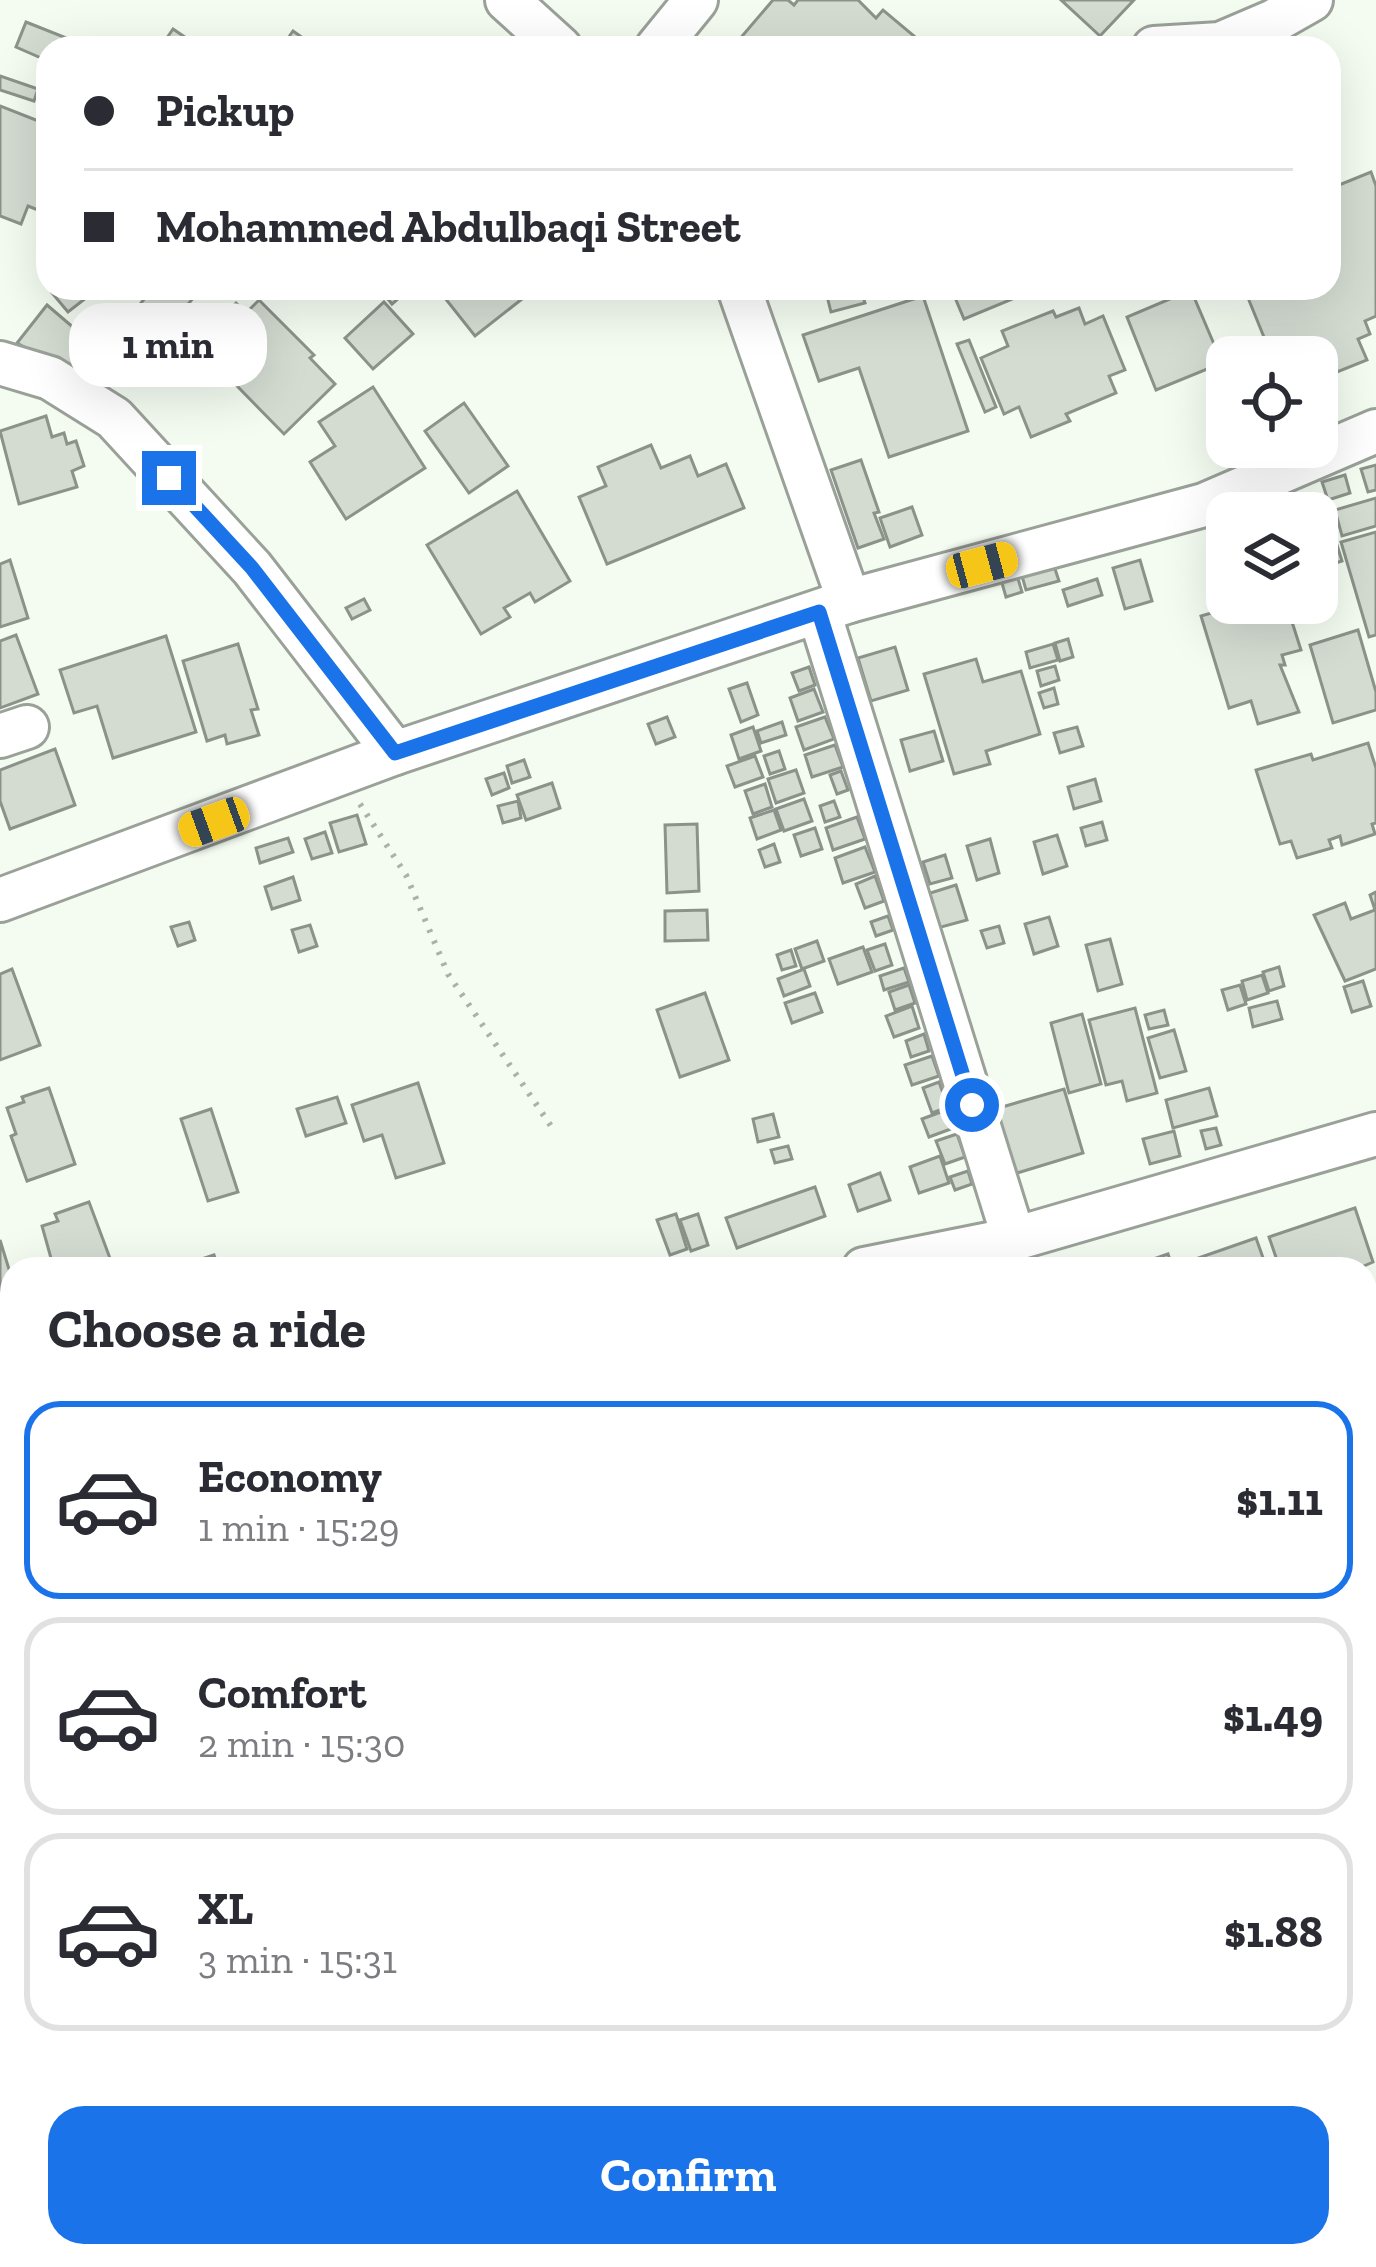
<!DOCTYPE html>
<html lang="en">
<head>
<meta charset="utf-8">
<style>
  :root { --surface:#fff; --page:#f7f7f7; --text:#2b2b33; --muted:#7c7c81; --line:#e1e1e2; --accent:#1a73e8 }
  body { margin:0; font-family:"Zilla Slab",serif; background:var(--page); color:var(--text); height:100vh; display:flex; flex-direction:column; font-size:45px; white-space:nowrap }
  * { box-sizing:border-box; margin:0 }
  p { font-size:39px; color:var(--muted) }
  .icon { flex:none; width:66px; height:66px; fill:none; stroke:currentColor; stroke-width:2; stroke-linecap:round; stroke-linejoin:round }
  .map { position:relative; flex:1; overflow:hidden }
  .panel { position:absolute; left:0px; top:1257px; width:1377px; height:1011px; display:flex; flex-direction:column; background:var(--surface); border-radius:36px 36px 0 0; box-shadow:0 12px 48px #0002 }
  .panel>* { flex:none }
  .guide { position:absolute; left:36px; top:36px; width:1305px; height:264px; border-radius:36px; box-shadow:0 12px 48px #0002; display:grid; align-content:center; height:264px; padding:0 48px; background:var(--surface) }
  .fabs { position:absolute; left:1206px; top:336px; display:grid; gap:24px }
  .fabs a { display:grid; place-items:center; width:132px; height:132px; border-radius:24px; background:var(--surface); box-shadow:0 12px 48px #0002; font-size:60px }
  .end { position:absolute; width:54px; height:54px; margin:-27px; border:15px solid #1a73e8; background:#fff; box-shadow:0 0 0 6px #fff }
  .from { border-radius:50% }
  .bubble { position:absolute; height:84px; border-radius:36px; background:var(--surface); box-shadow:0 12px 48px #0002; font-size:39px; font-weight:700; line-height:84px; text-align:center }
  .car { position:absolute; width:36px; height:72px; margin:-36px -18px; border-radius:15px; box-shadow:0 0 9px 3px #0007; background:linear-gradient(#f5c518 24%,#345 0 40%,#f5c518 0 76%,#345 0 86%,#f5c518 0) }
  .guide b { display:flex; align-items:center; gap:42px; height:114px; font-size:45px }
  .guide b+b { border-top:3px solid var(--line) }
  .guide i { width:30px; height:30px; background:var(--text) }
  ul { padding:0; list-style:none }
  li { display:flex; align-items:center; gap:36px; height:198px; margin:0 24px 18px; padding:0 24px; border:6px solid var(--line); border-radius:36px }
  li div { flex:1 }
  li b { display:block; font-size:45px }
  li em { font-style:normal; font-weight:700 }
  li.active { border-color:var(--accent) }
  li>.icon { width:108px; height:108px; stroke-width:1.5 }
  h2 { padding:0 48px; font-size:54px; line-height:144px }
  .button { display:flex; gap:24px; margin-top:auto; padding:24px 48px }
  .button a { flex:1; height:138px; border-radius:36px; background:var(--accent); color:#fff; font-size:48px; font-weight:700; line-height:138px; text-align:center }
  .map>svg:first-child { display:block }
  .building { fill:#d4dcd2; stroke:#8b9289; stroke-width:3 }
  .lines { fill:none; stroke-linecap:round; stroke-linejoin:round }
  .minor-casing { stroke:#9aa198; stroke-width:48 }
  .path { stroke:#abb1a9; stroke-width:6; stroke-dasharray:3 9; stroke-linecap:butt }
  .minor { stroke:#fff; stroke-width:42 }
  .route { stroke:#1a73e8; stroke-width:15 }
</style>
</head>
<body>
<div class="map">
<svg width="1376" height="2267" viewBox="0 0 1376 2267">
  <rect width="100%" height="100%" fill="#f4fcf2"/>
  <g class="building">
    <polygon points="773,0 788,0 794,5 798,0 858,0 876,18 883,10 920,41 913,48 732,48"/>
    <polygon points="1061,0 1134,0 1100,36"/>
    <polygon points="26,22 69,39 65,48 48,48 48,61 16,47"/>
    <polygon points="173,29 201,48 160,48"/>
    <polygon points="293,31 317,48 281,48"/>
    <polygon points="0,76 38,89 34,101 0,90"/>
    <polygon points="0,106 46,124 48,120 48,214 28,206 21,224 0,216"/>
    <polygon points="1371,172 1376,186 1376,316 1365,321 1370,334 1358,339 1367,360 1317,380 1317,357 1305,357 1303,353 1286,357 1280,343 1268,347 1244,288 1329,288 1329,241 1338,237 1329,215 1329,189"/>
    <polygon points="58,288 78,288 86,298 68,312 52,293"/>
    <polygon points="153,288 201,288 163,336 133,313"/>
    <polygon points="379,288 409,288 409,289 392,304"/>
    <polygon points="437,288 536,288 475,336"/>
    <polygon points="841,288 860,288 865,303 831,312 826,292"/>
    <polygon points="951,288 1033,288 1034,290 964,319"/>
    <polygon points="1191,290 1222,363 1156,390 1127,317"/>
    <polygon points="923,296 968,431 889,457 859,368 819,381 803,335"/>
    <polygon points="259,300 314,355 310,358 335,384 284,434 195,343 236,303 246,313"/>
    <polygon points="384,302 413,334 373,369 345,338"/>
    <polygon points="47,305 95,346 71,373 17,343"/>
    <polygon points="1079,308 1085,324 1103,316 1125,370 1109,376 1116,393 1066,414 1070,421 1031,437 1019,407 1004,414 981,358 1008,346 1002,331 1053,311 1056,317"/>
    <polygon points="969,340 996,407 985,412 957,344"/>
    <polygon points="373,387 425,468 346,519 310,462 335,446 319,422"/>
    <polygon points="464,403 508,466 469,493 425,431"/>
    <polygon points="46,416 52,437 64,433 67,444 76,441 84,466 72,471 77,487 19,504 0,431"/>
    <polygon points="651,445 661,468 690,456 698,476 726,464 744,508 607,564 579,497 606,486 598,467"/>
    <polygon points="861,460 879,512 874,513 884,539 858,548 831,470"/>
    <polygon points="1376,465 1376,490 1368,492 1361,469"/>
    <polygon points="1345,475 1350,493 1328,500 1322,482"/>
    <polygon points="517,491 570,581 535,602 530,593 504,608 510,617 481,634 427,545"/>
    <polygon points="1376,498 1376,526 1342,536 1335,510"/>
    <polygon points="912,507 922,535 890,547 880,518"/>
    <polygon points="1326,510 1342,561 1317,569 1317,513"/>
    <polygon points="1376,532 1376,635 1369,637 1341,542"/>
    <polygon points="10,560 28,618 0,627 0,564"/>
    <polygon points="1052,560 1059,581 1026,590 1020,569"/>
    <polygon points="1140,560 1152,601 1125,609 1113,568"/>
    <polygon points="1016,572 1022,592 1006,597 1000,576"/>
    <polygon points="1097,579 1102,595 1068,606 1063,590"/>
    <polygon points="364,599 370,610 352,619 346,608"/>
    <polygon points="1245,603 1286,603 1301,650 1282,655 1285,665 1280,665 1299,712 1258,724 1251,701 1229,708 1201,616"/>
    <polygon points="1358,630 1376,692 1376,710 1333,723 1310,645"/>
    <polygon points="16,635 38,694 0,708 0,641"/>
    <polygon points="166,636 196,732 113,758 97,706 74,713 60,670"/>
    <polygon points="1068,639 1073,657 1060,661 1055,643"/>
    <polygon points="238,644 258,709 251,710 259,735 227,744 225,735 207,741 183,661"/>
    <polygon points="1053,644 1058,660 1030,668 1026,652"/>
    <polygon points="895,647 908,690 871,701 858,658"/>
    <polygon points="976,659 983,682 1021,671 1040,734 986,751 990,764 954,774 924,674"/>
    <polygon points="1055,666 1059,680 1041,686 1037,671"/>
    <polygon points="809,667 815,685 799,691 792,673"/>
    <polygon points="747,683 758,715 741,722 729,689"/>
    <polygon points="1054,688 1058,704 1044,708 1039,693"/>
    <polygon points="814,689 823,712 798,721 790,698"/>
    <polygon points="667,717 675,737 656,744 648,724"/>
    <polygon points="825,717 834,739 804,750 796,727"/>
    <polygon points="782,722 786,735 761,743 757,731"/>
    <polygon points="753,727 761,751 739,759 731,735"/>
    <polygon points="1077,727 1083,746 1060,753 1054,733"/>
    <polygon points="934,731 943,761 910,771 901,740"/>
    <polygon points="1368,743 1376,768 1376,823 1372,824 1375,834 1342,845 1340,836 1329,840 1332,848 1297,858 1291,841 1280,844 1256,770 1311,754 1313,760"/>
    <polygon points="835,745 843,767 812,777 805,755"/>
    <polygon points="55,749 75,805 10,829 0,801 0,770"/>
    <polygon points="779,751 785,769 770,774 764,756"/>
    <polygon points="755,756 763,777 735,787 727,766"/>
    <polygon points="524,760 530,777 512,783 507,766"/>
    <polygon points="796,770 804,793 776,803 768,779"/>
    <polygon points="841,771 848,790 837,794 830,775"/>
    <polygon points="504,773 509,788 492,795 486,779"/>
    <polygon points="1095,779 1101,801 1074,809 1068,787"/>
    <polygon points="552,783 560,808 526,820 517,795"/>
    <polygon points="765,784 772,807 753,814 745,791"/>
    <polygon points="804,799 812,821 784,831 776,809"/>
    <polygon points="518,801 521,818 503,823 498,806"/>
    <polygon points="834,801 840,817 825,822 820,806"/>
    <polygon points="774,810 781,830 757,839 750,818"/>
    <polygon points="357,815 366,844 339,852 330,823"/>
    <polygon points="857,817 865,839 833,850 826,828"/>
    <polygon points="1102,822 1107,840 1086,846 1081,828"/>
    <polygon points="697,824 699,891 667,893 665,825"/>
    <polygon points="815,828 822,849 801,856 794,835"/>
    <polygon points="325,832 332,853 312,859 305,839"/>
    <polygon points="1057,835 1067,866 1043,874 1034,842"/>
    <polygon points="288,838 293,852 260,863 256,848"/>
    <polygon points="990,839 999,873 977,880 967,846"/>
    <polygon points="774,844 780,862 765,867 759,850"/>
    <polygon points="865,847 875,872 843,883 835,858"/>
    <polygon points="945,855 952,878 930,884 923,862"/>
    <polygon points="875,876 884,901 865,908 856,884"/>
    <polygon points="293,877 300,900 272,909 265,887"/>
    <polygon points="956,885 967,920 934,929 924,895"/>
    <polygon points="1376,892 1376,969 1345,981 1314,915 1345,903 1351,919 1375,910 1370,895"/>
    <polygon points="707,910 708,940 665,941 665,911"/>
    <polygon points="888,916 893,930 876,936 871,922"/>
    <polygon points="1049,917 1058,946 1034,954 1025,924"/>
    <polygon points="189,922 195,940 178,946 171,927"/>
    <polygon points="310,925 317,946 299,952 292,930"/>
    <polygon points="999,926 1004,943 987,948 981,931"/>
    <polygon points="1110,939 1122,984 1098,991 1086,945"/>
    <polygon points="817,941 824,961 802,969 795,949"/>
    <polygon points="885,944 892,965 875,971 867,950"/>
    <polygon points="863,947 872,972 838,984 829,959"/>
    <polygon points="791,950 796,966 782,970 777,955"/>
    <polygon points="1279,967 1284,986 1269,991 1263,972"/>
    <polygon points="904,968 909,982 884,990 880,976"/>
    <polygon points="12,969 40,1045 0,1060 0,974"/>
    <polygon points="804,969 810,986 784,996 778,979"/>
    <polygon points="1262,975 1268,993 1247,1000 1242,981"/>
    <polygon points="1363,981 1371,1006 1352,1012 1344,987"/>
    <polygon points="909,985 915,1003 895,1010 889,992"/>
    <polygon points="1240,985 1246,1004 1228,1010 1222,990"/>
    <polygon points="705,993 729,1060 680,1077 657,1010"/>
    <polygon points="815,993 822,1012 792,1023 785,1003"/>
    <polygon points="1277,1001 1282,1019 1253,1027 1249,1008"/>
    <polygon points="912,1006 919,1028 894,1037 886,1016"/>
    <polygon points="1135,1008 1157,1093 1127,1101 1122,1081 1106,1085 1089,1020"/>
    <polygon points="1164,1010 1168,1025 1149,1029 1145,1015"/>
    <polygon points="1082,1014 1101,1084 1069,1093 1051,1023"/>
    <polygon points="1174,1030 1186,1071 1160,1078 1148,1038"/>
    <polygon points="924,1034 929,1051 911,1057 906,1041"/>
    <polygon points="932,1056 939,1076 912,1085 905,1065"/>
    <polygon points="939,1082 948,1107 932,1113 923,1088"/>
    <polygon points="418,1083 444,1163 396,1178 382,1135 364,1141 352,1105"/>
    <polygon points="49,1088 75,1164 27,1181 11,1136 16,1134 7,1108 24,1102 22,1097"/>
    <polygon points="1209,1088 1217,1116 1173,1128 1166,1100"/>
    <polygon points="1064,1089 1083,1153 1014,1174 995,1109"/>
    <polygon points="337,1097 346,1123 306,1136 297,1109"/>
    <polygon points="211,1109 238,1192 208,1201 181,1119"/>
    <polygon points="949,1109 956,1127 929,1137 922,1119"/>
    <polygon points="773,1114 779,1137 758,1142 753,1119"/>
    <polygon points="1216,1128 1221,1145 1206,1149 1201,1131"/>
    <polygon points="1174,1131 1180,1156 1150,1164 1143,1139"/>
    <polygon points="957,1134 965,1157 945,1164 936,1141"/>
    <polygon points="788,1146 792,1159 775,1163 771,1150"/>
    <polygon points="940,1156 949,1183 919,1193 910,1167"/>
    <polygon points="968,1171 972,1184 955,1190 950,1177"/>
    <polygon points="880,1173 890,1200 858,1211 849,1185"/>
    <polygon points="815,1187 825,1216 737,1248 726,1218"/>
    <polygon points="89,1202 114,1269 54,1269 42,1226 58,1221 55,1214"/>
    <polygon points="1355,1208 1373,1262 1357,1269 1280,1269 1269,1237"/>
    <polygon points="676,1214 687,1249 670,1255 657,1220"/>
    <polygon points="698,1214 708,1245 691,1251 680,1220"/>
    <polygon points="1256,1238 1267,1269 1180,1269 1178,1265"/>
    <polygon points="0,1240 12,1279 12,1311 0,1315"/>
    <polygon points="1168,1254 1173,1269 1125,1269"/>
    <polygon points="214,1255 219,1269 174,1269 174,1268"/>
    <polygon points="12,1345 12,1397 0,1360 0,1349"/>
    <polygon points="1376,1458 1376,1545 1375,1545 1370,1530 1365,1532 1365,1462"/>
    <polygon points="0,1670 12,1705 12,1732 0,1737"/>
    <polygon points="12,1831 12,1949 0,1914 0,1835"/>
    <polygon points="1374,2000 1376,2050 1365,2054 1365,2003"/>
    <polygon points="1375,2053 1376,2178 1365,2182 1365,2057"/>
    <polygon points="10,2190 12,2211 0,2215 0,2193"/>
    <polygon points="1376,2194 1376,2267 1370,2267 1368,2261 1344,2267 1341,2256 1365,2256 1365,2198"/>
    <polygon points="309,2256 356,2256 360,2267 313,2267"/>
    <polygon points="462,2256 566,2256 569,2267 465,2267"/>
    <polygon points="590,2256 695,2256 699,2267 593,2267"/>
    <polygon points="708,2256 758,2256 760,2261 743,2267 712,2267"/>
    <polygon points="768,2256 811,2256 815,2267 771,2267"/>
    <polygon points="848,2256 911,2256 915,2267 851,2267"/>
    <polygon points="947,2256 1051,2256 1052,2258 1026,2267 951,2267"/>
  </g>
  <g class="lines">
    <g class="minor-casing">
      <g id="minor">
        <polyline points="507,0 560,48"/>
        <polyline points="657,48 696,0"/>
        <polyline points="1154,48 1220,44 1274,21 1311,0"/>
        <polyline points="739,288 849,601"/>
        <polyline points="0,363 50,378 114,418 252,568 395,753"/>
        <polyline points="819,612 1014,1239"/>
        <polyline points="0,736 27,727"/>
        <polyline points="0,900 395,753 849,601 1204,505 1376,431"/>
        <polyline points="864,1269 1014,1239 1376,1134"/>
        <polyline points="0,1561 12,1558"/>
        <polyline points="1365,1719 1376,1716"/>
        <polyline points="0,2142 12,2138"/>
        <polyline points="419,2256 422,2267"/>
        <polyline points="1258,2256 1262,2267"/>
      </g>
    </g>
    <polyline class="path" points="360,804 406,875 448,974 555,1132"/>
    <use href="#minor" class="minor"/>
  </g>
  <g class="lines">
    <polyline class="route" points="169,478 252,568 395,753 819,612 972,1105"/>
  </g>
</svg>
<div class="fabs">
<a><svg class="icon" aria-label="locate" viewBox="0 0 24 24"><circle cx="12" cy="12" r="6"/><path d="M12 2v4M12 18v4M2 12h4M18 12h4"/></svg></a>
<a><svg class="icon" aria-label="layers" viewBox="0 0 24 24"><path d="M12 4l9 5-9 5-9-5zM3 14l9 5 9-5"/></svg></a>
</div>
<i class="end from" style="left:972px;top:1105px"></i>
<i class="end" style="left:169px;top:478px"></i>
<div class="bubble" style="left:69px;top:303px;width:198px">1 min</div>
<i class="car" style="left:982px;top:565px;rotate:75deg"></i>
<i class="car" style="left:214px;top:822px;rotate:250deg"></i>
<div class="guide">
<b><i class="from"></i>Pickup</b>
<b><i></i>Mohammed Abdulbaqi Street</b>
</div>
<section class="panel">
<h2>Choose a ride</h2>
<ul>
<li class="active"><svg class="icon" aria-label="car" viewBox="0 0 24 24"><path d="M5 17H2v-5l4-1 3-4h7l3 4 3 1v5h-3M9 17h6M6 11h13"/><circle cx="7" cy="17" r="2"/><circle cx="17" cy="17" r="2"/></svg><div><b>Economy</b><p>1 min · 15:29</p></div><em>$1.11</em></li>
<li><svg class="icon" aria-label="car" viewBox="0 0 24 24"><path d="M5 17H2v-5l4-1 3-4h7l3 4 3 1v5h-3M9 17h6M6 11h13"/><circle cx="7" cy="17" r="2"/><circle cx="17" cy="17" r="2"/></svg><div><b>Comfort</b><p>2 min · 15:30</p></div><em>$1.49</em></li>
<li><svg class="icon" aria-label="car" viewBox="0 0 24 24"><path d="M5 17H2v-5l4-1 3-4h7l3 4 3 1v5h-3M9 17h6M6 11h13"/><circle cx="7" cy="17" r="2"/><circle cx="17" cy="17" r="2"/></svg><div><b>XL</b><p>3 min · 15:31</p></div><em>$1.88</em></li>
</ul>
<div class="button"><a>Confirm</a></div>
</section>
</div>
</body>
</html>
